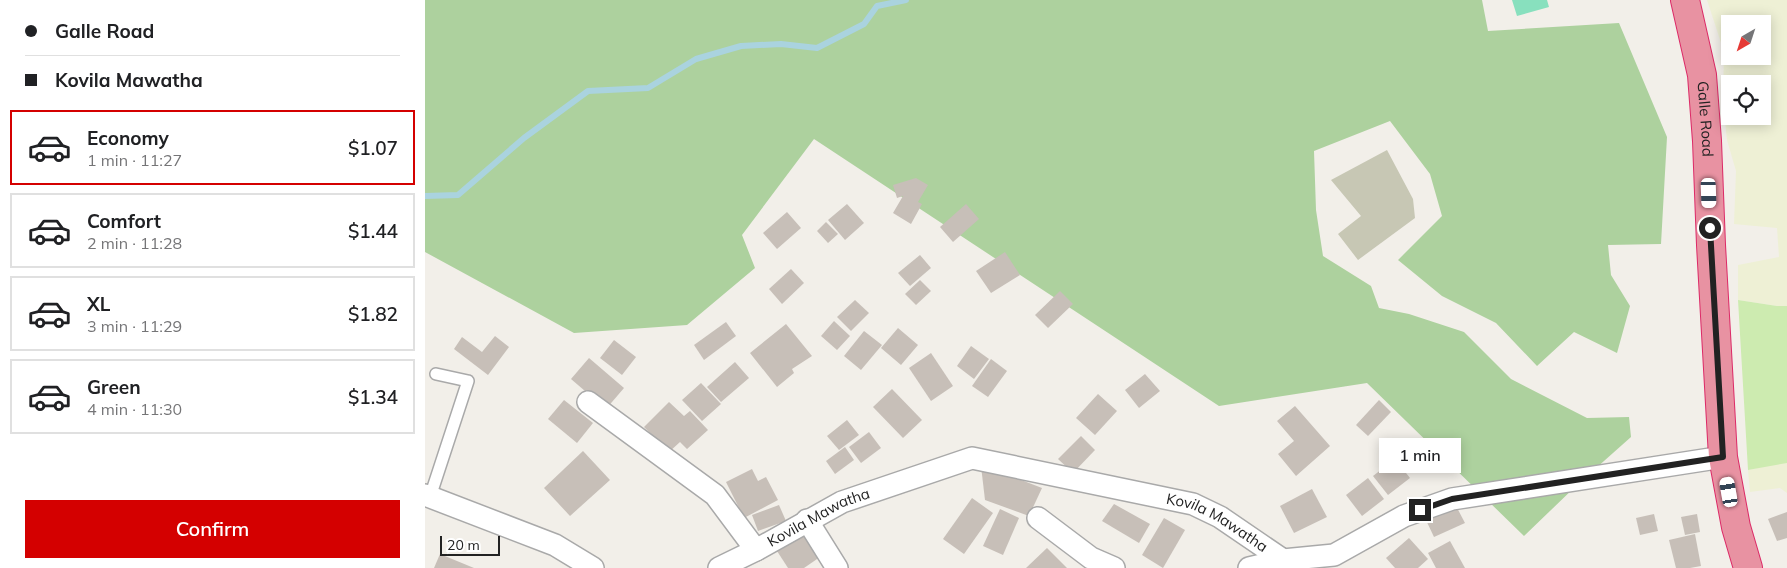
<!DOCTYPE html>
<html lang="en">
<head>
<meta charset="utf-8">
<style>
  :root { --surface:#fff; --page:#f6f6f6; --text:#202124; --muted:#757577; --line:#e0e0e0; --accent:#d40000 }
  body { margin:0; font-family:Mulish,sans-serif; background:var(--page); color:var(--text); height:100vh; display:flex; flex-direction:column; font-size:19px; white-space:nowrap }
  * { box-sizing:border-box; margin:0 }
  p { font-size:16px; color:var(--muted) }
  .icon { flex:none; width:28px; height:28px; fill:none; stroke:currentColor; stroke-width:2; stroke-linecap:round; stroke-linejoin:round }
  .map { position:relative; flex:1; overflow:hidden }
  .sheet { display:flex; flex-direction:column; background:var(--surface); width:425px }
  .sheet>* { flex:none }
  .hud { display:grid; align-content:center; height:110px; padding:0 25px; background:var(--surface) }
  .needle { width:32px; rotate:219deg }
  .fabs { position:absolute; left:1296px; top:15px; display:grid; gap:10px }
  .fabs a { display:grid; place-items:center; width:50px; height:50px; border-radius:0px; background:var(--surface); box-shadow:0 2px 12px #0003; font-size:25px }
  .scale { position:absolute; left:15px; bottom:12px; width:60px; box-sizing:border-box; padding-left:5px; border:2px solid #222; border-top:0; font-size:14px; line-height:18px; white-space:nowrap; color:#222; -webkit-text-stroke:4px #fff; paint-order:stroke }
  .end { position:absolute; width:22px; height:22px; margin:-11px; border:6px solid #222; background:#fff; box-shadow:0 0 0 2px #fff }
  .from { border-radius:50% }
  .bubble { position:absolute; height:35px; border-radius:0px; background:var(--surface); box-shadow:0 2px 12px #0003; font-size:16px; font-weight:600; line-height:35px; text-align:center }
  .car { position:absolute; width:15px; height:30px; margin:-15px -8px; border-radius:6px; box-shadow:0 0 4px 1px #0007; background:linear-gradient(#fff 24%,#345 0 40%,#fff 0 76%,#345 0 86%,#fff 0) }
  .hud b { display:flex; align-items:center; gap:18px; height:48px; font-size:19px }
  .hud b+b { border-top:1px solid var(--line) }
  .hud i { width:12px; height:12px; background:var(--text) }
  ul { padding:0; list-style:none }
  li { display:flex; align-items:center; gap:15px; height:75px; margin:0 10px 8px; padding:0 15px; border:2px solid var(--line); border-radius:0px }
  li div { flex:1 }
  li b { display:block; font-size:19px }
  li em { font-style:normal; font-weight:600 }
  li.selected { border-color:var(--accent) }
  li>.icon { width:45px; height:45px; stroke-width:1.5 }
  .cta { display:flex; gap:10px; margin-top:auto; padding:10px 25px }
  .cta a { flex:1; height:58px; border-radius:0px; background:var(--accent); color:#fff; font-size:20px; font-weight:600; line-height:58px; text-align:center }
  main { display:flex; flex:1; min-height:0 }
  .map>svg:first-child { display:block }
  .construction { fill:#c7c7b4 }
  .farmland { fill:#eef0d5; fill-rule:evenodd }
  .grass { fill:#cdebb0 }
  .forest { fill:#add19e }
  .pitch { fill:#88e0be }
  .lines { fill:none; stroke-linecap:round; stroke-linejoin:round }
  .stream { stroke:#aad3df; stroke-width:6 }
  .building { fill:#c7bfb8 }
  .lane-casing { stroke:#a9a9a9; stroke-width:14 }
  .street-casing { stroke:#a9a9a9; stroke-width:24 }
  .highway-casing { stroke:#dc2a67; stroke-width:30 }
  .lane { stroke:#fff; stroke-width:11 }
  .street { stroke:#fff; stroke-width:21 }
  .highway { stroke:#e892a2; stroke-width:28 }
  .route { stroke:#222; stroke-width:6 }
  .labels { text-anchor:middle; stroke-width:4.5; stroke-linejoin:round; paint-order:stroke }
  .street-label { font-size:15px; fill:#222; stroke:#fff }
</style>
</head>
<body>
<main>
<section class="sheet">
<div class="hud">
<b><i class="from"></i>Galle Road</b>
<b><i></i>Kovila Mawatha</b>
</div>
<ul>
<li class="selected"><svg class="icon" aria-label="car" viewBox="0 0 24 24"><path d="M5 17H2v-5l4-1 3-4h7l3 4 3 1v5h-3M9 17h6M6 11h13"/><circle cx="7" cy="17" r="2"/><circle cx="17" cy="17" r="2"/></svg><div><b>Economy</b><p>1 min · 11:27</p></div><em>$1.07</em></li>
<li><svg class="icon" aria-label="car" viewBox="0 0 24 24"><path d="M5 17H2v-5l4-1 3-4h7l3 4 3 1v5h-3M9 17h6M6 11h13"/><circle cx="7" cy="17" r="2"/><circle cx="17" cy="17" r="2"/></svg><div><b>Comfort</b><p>2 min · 11:28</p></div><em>$1.44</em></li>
<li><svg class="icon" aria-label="car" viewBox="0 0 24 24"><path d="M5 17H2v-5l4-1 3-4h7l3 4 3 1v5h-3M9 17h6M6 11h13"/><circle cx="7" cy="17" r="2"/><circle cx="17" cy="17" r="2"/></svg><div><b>XL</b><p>3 min · 11:29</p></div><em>$1.82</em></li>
<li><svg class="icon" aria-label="car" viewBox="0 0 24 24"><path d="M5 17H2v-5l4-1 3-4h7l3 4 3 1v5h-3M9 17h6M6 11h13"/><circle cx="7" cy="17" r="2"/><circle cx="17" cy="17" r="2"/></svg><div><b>Green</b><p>4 min · 11:30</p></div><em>$1.34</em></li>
</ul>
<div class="cta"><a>Confirm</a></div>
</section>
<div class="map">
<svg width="1362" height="568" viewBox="0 0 1362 568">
  <rect width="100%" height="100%" fill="#f2efe9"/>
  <polygon class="construction" points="962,150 988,199 990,218 933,260 913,234 936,216 906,180"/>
  <g class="farmland">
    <path d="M1282 0H1362V306H1352L1313 300V265L1354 257 1352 228 1309 224 1311 171 1302 140 1298 100 1299 52ZM1305 24H1338V56H1305ZM1305 84H1338V116H1305Z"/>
    <polygon points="1356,463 1362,463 1362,493 1355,488 1325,492 1323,470"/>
  </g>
  <polygon class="grass" points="1313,300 1352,306 1362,306 1362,463 1323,470"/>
  <polygon class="forest" points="0,0 1057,0 1063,31 1194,23 1242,137 1236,244 1183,245 1186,275 1205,306 1192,353 1149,332 1112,366 1071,323 1017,296 973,260 1017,216 1005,174 965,121 889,151 891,210 898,256 946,286 954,308 984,314 1039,332 1086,379 1162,418 1204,417 1206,437 1152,485 1099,536 942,383 794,406 389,139 317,235 330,268 262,325 149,333 0,252"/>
  <polygon class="pitch" points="1087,0 1122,0 1124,7 1092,16"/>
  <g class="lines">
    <polyline class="stream" points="0,196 33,195 99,138 163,91 223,88 271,59 316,46 356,44 392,48 439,24 452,6 481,0"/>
  </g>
  <g class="building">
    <polygon points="491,178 503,185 493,202 497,204 486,224 468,213 478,196 472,198 468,185"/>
    <polygon points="422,204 439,223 420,240 403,220"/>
    <polygon points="541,204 554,219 528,242 515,227"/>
    <polygon points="362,212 376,228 352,249 338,233"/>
    <polygon points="401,222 413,234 403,243 392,231"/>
    <polygon points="580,252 595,275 566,293 551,271"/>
    <polygon points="495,255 506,268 485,286 473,273"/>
    <polygon points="366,269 379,283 357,304 344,289"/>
    <polygon points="495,280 506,291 491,305 480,294"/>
    <polygon points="635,291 648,304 623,328 610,315"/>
    <polygon points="430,300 444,313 426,331 412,317"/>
    <polygon points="409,321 425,336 412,350 396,336"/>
    <polygon points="301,322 311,336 279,360 269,345"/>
    <polygon points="361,324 387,356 367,369 369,373 352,387 325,353"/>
    <polygon points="473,328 493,345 476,365 456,348"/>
    <polygon points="439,331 457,345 436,370 419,356"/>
    <polygon points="70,336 84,347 63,375 29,349 37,337 57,352"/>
    <polygon points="189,340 211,357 197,375 175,358"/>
    <polygon points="546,346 564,359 549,379 532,366"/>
    <polygon points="506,353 528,386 506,401 484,368"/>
    <polygon points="164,358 199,388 181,409 146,379"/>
    <polygon points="566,359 582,371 563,397 547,386"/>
    <polygon points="310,362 324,378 296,402 282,387"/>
    <polygon points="720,374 735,391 714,408 700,390"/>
    <polygon points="276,383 296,404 277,421 257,400"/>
    <polygon points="467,389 497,420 478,438 448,407"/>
    <polygon points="673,394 692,411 670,435 651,418"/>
    <polygon points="139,400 168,423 152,443 123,419"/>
    <polygon points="954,400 966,412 943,436 931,425"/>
    <polygon points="244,402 259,416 265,411 283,430 262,449 255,442 244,452 219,427"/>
    <polygon points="870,406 905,446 871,476 853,454 869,441 852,421"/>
    <polygon points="422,420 434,435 414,450 402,436"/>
    <polygon points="444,432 456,448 436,463 424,447"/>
    <polygon points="656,436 670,450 648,473 633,459"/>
    <polygon points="420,447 429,460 410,474 401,461"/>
    <polygon points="158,451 185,480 145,516 119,488"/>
    <polygon points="970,459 985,478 963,495 948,476"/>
    <polygon points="556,466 586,476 617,488 604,516 560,500"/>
    <polygon points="327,469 333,481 341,477 353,500 319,518 301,482"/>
    <polygon points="943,478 959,499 937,516 921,495"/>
    <polygon points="887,489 902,517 869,533 855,506"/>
    <polygon points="547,498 568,513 539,554 518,539"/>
    <polygon points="689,504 725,524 714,543 677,521"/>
    <polygon points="1030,504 1040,523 1009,537 1000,518"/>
    <polygon points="354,505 361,521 333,531 327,515"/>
    <polygon points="575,509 594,518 578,555 558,546"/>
    <polygon points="1362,512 1362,538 1352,541 1343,519"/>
    <polygon points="1229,514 1233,531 1215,535 1211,518"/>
    <polygon points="1272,514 1275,532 1260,535 1256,517"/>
    <polygon points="739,518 760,530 738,568 717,555"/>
    <polygon points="379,533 395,557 379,568 363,568 352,551"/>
    <polygon points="1270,534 1276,566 1265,568 1251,568 1244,540"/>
    <polygon points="984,538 1003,559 993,568 970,568 961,558"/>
    <polygon points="1025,541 1040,568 1011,568 1003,553"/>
    <polygon points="622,548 642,568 601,568"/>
    <polygon points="15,554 49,568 9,568"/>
  </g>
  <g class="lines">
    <g class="lane-casing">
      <polyline id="lane" points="5,497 43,381 11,374"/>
    </g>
    <g class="street-casing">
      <g id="street">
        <polyline points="163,402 290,495 331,550"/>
        <polyline points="0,495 130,545 168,568"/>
        <polyline points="613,518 666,558 689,568"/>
        <polyline points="382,520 412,568"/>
        <path id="s1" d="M294 568 331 550 417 502 547 458 768 504 795 517 858 560 909 555 979 516 1027 499 1298 457"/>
        <polyline points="824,568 858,560"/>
      </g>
    </g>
    <g class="highway-casing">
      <g id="highway">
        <path id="s2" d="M1260 0 1277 75 1282 141 1286 245 1298 457 1311 527 1323 568"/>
      </g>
    </g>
    <use href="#lane" class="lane"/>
    <use href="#street" class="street"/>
    <use href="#highway" class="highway"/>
  </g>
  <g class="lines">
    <polyline class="route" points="995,510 1027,499 1298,457 1285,228"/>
  </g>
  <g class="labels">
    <g class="street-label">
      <text dy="5" stroke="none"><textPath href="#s2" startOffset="121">Galle Road</textPath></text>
      <text dy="5" stroke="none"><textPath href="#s1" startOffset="112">Kovila Mawatha</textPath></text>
      <text dy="5" stroke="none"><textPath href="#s1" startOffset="532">Kovila Mawatha</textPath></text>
    </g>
  </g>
</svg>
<div class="fabs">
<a><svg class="needle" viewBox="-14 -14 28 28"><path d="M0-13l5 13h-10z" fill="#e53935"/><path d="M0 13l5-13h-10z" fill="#757577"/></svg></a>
<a><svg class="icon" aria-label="locate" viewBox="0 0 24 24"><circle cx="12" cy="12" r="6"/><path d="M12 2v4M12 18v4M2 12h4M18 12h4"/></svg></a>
</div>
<div class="scale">20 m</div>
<i class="end from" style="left:1285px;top:228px"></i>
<i class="end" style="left:995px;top:510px"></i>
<div class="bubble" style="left:954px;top:438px;width:82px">1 min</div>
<i class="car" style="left:1284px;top:193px;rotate:178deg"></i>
<i class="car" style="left:1304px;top:492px;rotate:350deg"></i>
</div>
</main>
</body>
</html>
